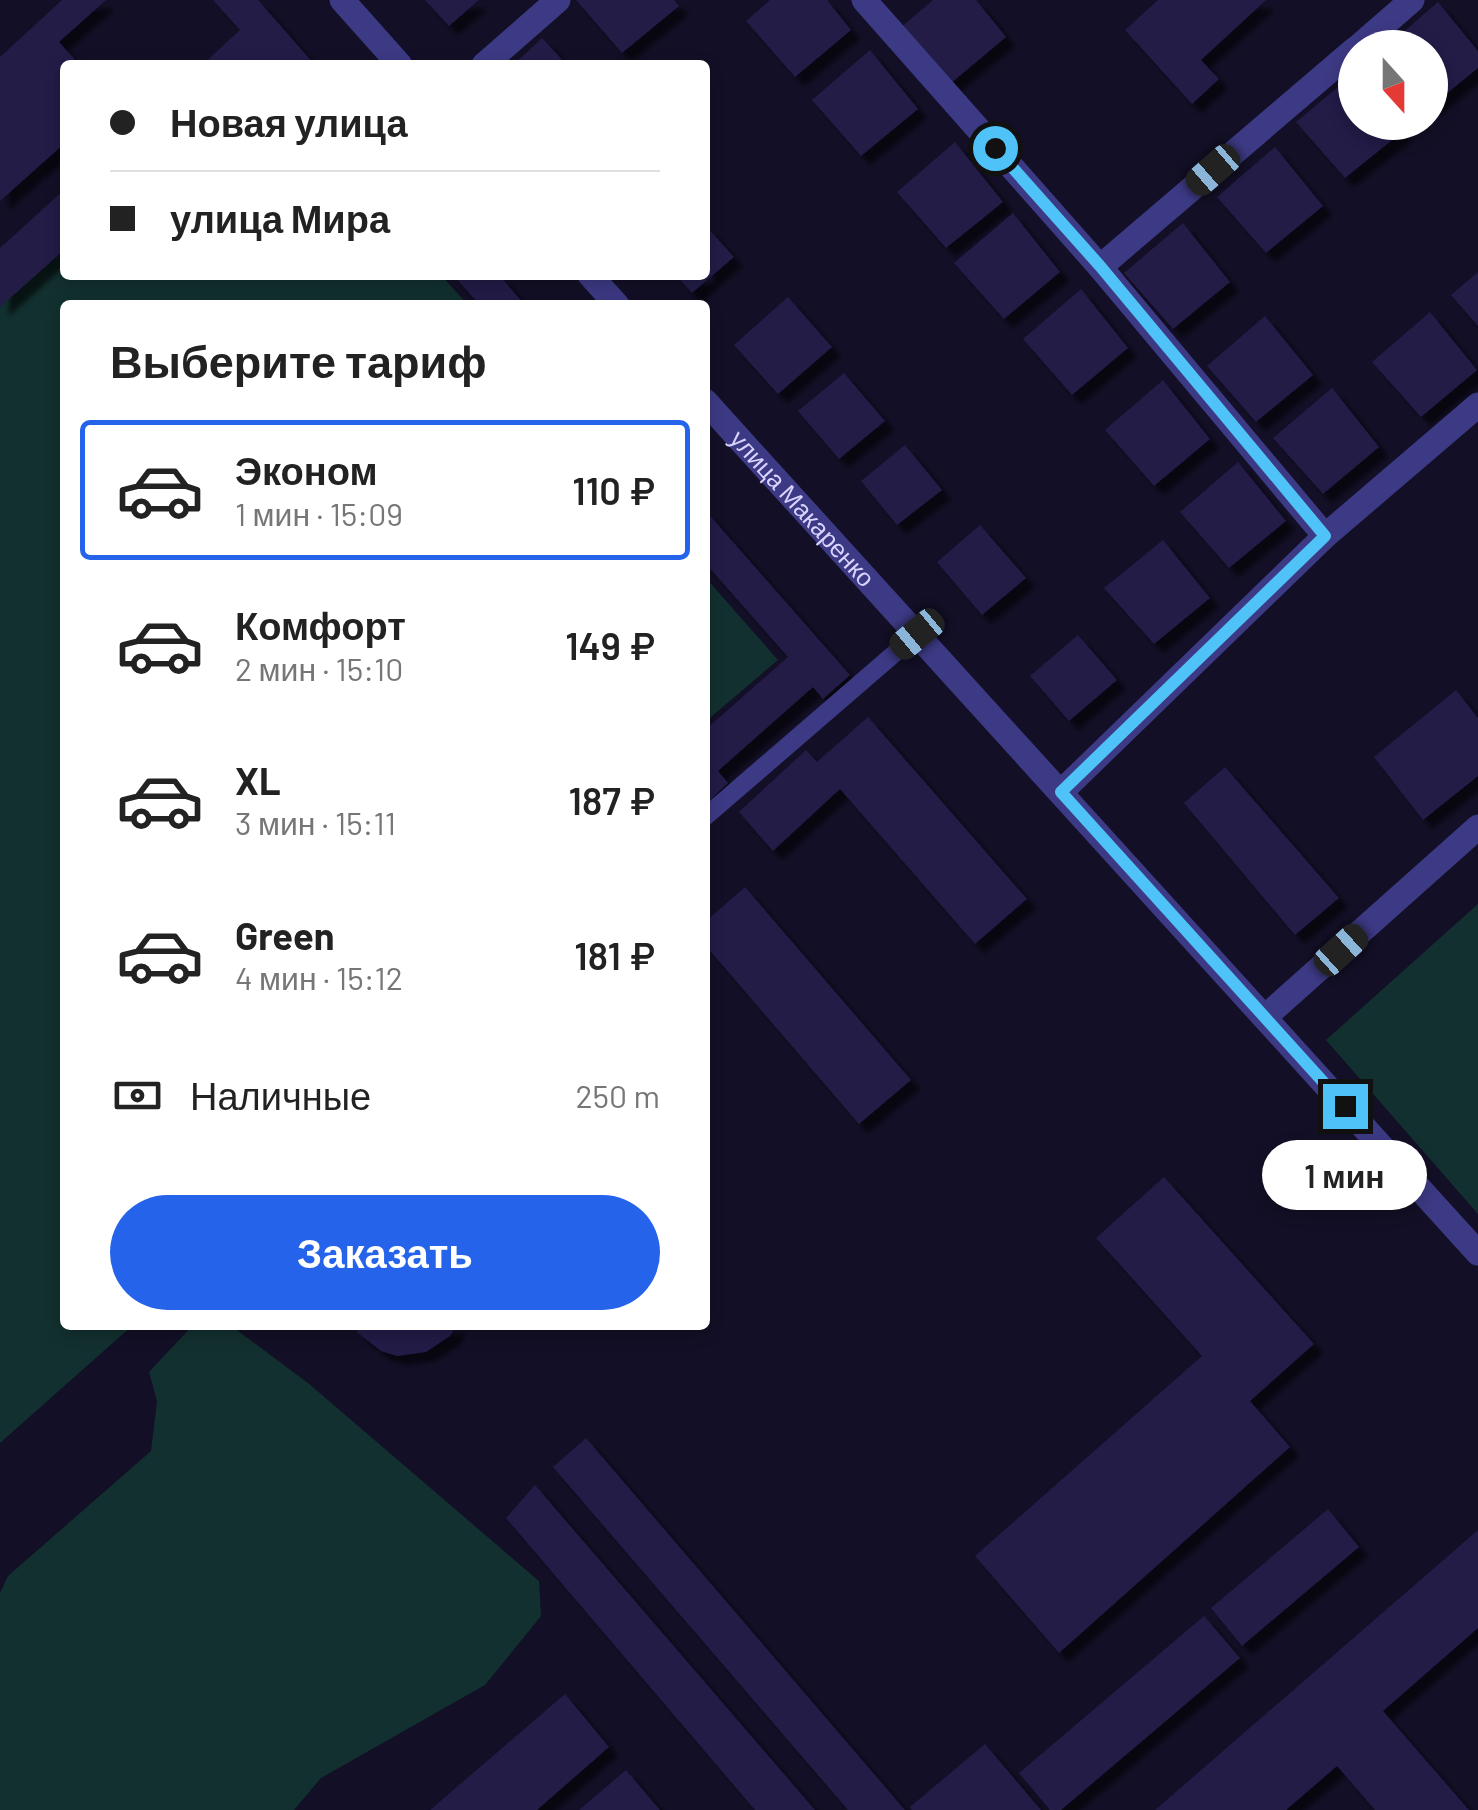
<!DOCTYPE html>
<html lang="ru">
<head>
<meta charset="utf-8">
<style>
  :root { --surface:#fff; --page:#f6f6f6; --text:#222; --muted:#767676; --line:#e0e0e0; --accent:#2563eb }
  body { margin:0; font-family:Barlow,sans-serif; background:var(--page); color:var(--text); height:100vh; display:flex; flex-direction:column; font-size:38px; white-space:nowrap }
  * { box-sizing:border-box; margin:0 }
  p { font-size:32px; color:var(--muted) }
  .icon { flex:none; width:55px; height:55px; fill:none; stroke:currentColor; stroke-width:2; stroke-linecap:round; stroke-linejoin:round }
  .map { position:relative; flex:1; overflow:hidden }
  .side { position:absolute; left:60px; top:300px; width:650px; height:1030px; display:flex; flex-direction:column; background:var(--surface); border-radius:10px; box-shadow:0 5px 15px #0003 }
  .side>* { flex:none }
  .top-card { position:absolute; left:60px; top:60px; width:650px; height:220px; border-radius:10px; box-shadow:0 5px 15px #0003; display:grid; align-content:center; height:220px; padding:0 50px; background:var(--surface) }
  .needle { width:65px; rotate:159deg }
  .fabs { position:absolute; left:1338px; top:30px; display:grid; gap:20px }
  .fabs a { display:grid; place-items:center; width:110px; height:110px; border-radius:50%; background:var(--surface); box-shadow:0 5px 15px #0003; font-size:50px }
  .end { position:absolute; width:45px; height:45px; margin:-22px; border:12px solid #4fc3f7; background:#111; box-shadow:0 0 0 5px #111 }
  .from { border-radius:50% }
  .bubble { position:absolute; height:70px; border-radius:35px; background:var(--surface); box-shadow:0 5px 15px #0003; font-size:32px; font-weight:600; line-height:70px; text-align:center }
  .car { position:absolute; width:30px; height:60px; margin:-30px -15px; border-radius:12px; box-shadow:0 0 8px 2px #0007; background:linear-gradient(#222 24%,#8ab4d8 0 40%,#222 0 76%,#8ab4d8 0 86%,#222 0) }
  .top-card b { display:flex; align-items:center; gap:35px; height:95px; font-size:38px }
  .top-card b+b { border-top:2px solid var(--line) }
  .top-card i { width:25px; height:25px; background:var(--text) }
  ul { padding:0; list-style:none }
  li { display:flex; align-items:center; gap:30px; height:140px; margin:0 20px 15px; padding:0 30px; border:5px solid transparent; border-radius:10px }
  li div { flex:1 }
  li b { display:block; font-size:38px }
  li em { font-style:normal; font-weight:600 }
  li.selected { border-color:var(--accent) }
  li>.icon { width:90px; height:90px; stroke-width:1.5 }
  h2 { padding:0 50px; font-size:45px; line-height:120px }
  .pay { display:flex; align-items:center; gap:25px; height:110px; padding:0 50px; font-size:38px }
  .pay p { margin-inline-start:auto }
  .action { display:flex; gap:20px; margin-top:auto; padding:20px 50px }
  .action a { flex:1; height:115px; border-radius:60px; background:var(--accent); color:#fff; font-size:40px; font-weight:600; line-height:115px; text-align:center }
  .map>svg:first-child { display:block }
  .green { fill:#12302f }
  .building { fill:#241b47; filter:url(#shadow) }
  .lines { fill:none; stroke-linecap:round; stroke-linejoin:round }
  .service { stroke:#3d3a85; stroke-width:18 }
  .minor { stroke:#3d3a85; stroke-width:25 }
  .route { stroke:#4fc3f7; stroke-width:12 }
  .labels { text-anchor:middle; stroke-width:9; stroke-linejoin:round; paint-order:stroke }
  .street-label { font-size:25px; fill:#d9d4ff; stroke:#130f26 }
</style>
</head>
<body>
<div class="map">
<svg width="1478" height="1810" viewBox="0 0 1478 1810">
  <defs>
    <filter id="shadow"><feDropShadow dx="9" dy="9" stdDeviation="2.5" flood-color="#0009"/></filter>
  </defs>
  <rect width="100%" height="100%" fill="#130f26"/>
  <g class="green">
    <polygon points="65,242 65,275 441,275 468,305 65,305 65,1325 133,1325 0,1443 0,300"/>
    <polygon points="705,577 778,660 705,722"/>
    <polygon points="1478,904 1478,1214 1326,1040"/>
    <polygon points="193,1325 234,1328 308,1383 539,1581 541,1616 485,1685 321,1778 294,1810 0,1810 0,1593 8,1576 151,1451 157,1401 149,1372"/>
  </g>
  <g class="building">
    <polygon points="62,0 106,0 59,42 80,65 65,65 65,143 0,201 0,57"/>
    <polygon points="213,0 258,0 315,65 202,65 240,30"/>
    <polygon points="425,0 479,0 449,26"/>
    <polygon points="576,0 674,0 679,6 622,53"/>
    <polygon points="770,0 827,0 851,30 795,77 746,21"/>
    <polygon points="933,0 976,0 1006,37 950,84 900,28"/>
    <polygon points="1158,0 1266,0 1201,60 1219,79 1192,104 1125,30"/>
    <polygon points="1438,2 1478,51 1478,68 1430,107 1430,48 1385,48"/>
    <polygon points="542,38 567,65 513,65"/>
    <polygon points="870,50 918,109 861,156 812,100"/>
    <polygon points="1355,73 1355,122 1395,122 1402,132 1345,178 1296,122"/>
    <polygon points="955,142 1003,202 946,248 897,192"/>
    <polygon points="1275,147 1323,206 1266,253 1217,197"/>
    <polygon points="65,189 65,249 0,307 0,248"/>
    <polygon points="1013,213 1060,272 1004,319 954,263"/>
    <polygon points="1183,223 1230,282 1173,329 1124,273"/>
    <polygon points="705,225 734,257 692,293 676,275 705,275"/>
    <polygon points="1478,272 1478,326 1451,295"/>
    <polygon points="453,275 499,275 525,305 480,305"/>
    <polygon points="1081,289 1128,348 1072,395 1023,339"/>
    <polygon points="788,297 832,347 778,394 734,345"/>
    <polygon points="1430,312 1477,370 1421,417 1372,362"/>
    <polygon points="1265,316 1313,375 1256,422 1207,366"/>
    <polygon points="844,373 885,421 839,459 798,411"/>
    <polygon points="1163,380 1210,439 1154,486 1105,430"/>
    <polygon points="1332,388 1379,447 1323,494 1273,438"/>
    <polygon points="905,445 942,490 897,525 861,481"/>
    <polygon points="1238,462 1286,521 1229,568 1180,512"/>
    <polygon points="705,510 850,675 823,699 813,687 718,771 728,783 708,802 705,799 705,730 788,657 705,563"/>
    <polygon points="980,525 1026,578 982,615 937,562"/>
    <polygon points="1163,540 1210,598 1154,644 1104,588"/>
    <polygon points="1078,635 1117,680 1069,721 1030,676"/>
    <polygon points="1456,690 1478,718 1478,776 1423,820 1374,757"/>
    <polygon points="868,717 1027,899 975,944 840,789 773,851 739,812 806,750 817,762"/>
    <polygon points="1225,767 1339,898 1295,935 1184,803"/>
    <polygon points="745,887 911,1080 859,1124 705,945 705,922"/>
    <polygon points="1164,1177 1314,1344 1250,1401 1290,1447 1059,1653 975,1556 1202,1356 1096,1238"/>
    <polygon points="355,1325 457,1325 450,1336 426,1352 397,1356 381,1351 358,1333"/>
    <polygon points="586,1438 905,1810 848,1810 553,1467"/>
    <polygon points="535,1485 815,1810 755,1810 506,1518"/>
    <polygon points="1328,1509 1359,1547 1242,1646 1211,1608"/>
    <polygon points="1478,1530 1478,1628 1383,1711 1469,1810 1375,1810 1337,1766 1286,1810 1155,1810"/>
    <polygon points="1204,1616 1240,1658 1061,1810 1050,1810 1019,1773"/>
    <polygon points="565,1694 609,1747 537,1810 430,1810"/>
    <polygon points="985,1744 1041,1810 912,1810 910,1807"/>
    <polygon points="626,1770 660,1810 579,1810"/>
  </g>
  <g class="lines">
    <polyline class="service" points="705,817 917,634"/>
    <g class="minor">
      <polyline points="342,0 400,65"/>
      <polyline points="864,0 1100,267 1325,536"/>
      <polyline points="1357,48 1412,0"/>
      <polyline points="484,65 558,0"/>
      <polyline points="1100,267 1355,49"/>
      <polyline points="590,275 617,305"/>
      <path id="s1" d="M705 401 1478 1253"/>
      <polyline points="1061,792 1325,536 1478,405"/>
      <polyline points="1265,1017 1478,827"/>
    </g>
  </g>
  <g class="lines">
    <polyline class="route" points="995,148 1100,266 1325,536 1061,792 1345,1106"/>
  </g>
  <g class="labels">
    <g class="street-label">
      <text dy="9" stroke="none"><textPath href="#s1" startOffset="145">улица Макаренко</textPath></text>
    </g>
  </g>
</svg>
<div class="fabs">
<a><svg class="needle" viewBox="-14 -14 28 28"><path d="M0-13l5 13h-10z" fill="#e53935"/><path d="M0 13l5-13h-10z" fill="#767676"/></svg></a>
</div>
<i class="end from" style="left:995px;top:148px"></i>
<i class="end" style="left:1345px;top:1106px"></i>
<div class="bubble" style="left:1262px;top:1140px;width:165px">1 мин</div>
<i class="car" style="left:1213px;top:170px;rotate:229deg"></i>
<i class="car" style="left:917px;top:634px;rotate:230deg"></i>
<i class="car" style="left:1341px;top:950px;rotate:48deg"></i>
<div class="top-card">
<b><i class="from"></i>Новая улица</b>
<b><i></i>улица Мира</b>
</div>
<section class="side">
<h2>Выберите тариф</h2>
<ul>
<li class="selected"><svg class="icon" aria-label="car" viewBox="0 0 24 24"><path d="M5 17H2v-5l4-1 3-4h7l3 4 3 1v5h-3M9 17h6M6 11h13"/><circle cx="7" cy="17" r="2"/><circle cx="17" cy="17" r="2"/></svg><div><b>Эконом</b><p>1 мин · 15:09</p></div><em>110 ₽</em></li>
<li><svg class="icon" aria-label="car" viewBox="0 0 24 24"><path d="M5 17H2v-5l4-1 3-4h7l3 4 3 1v5h-3M9 17h6M6 11h13"/><circle cx="7" cy="17" r="2"/><circle cx="17" cy="17" r="2"/></svg><div><b>Комфорт</b><p>2 мин · 15:10</p></div><em>149 ₽</em></li>
<li><svg class="icon" aria-label="car" viewBox="0 0 24 24"><path d="M5 17H2v-5l4-1 3-4h7l3 4 3 1v5h-3M9 17h6M6 11h13"/><circle cx="7" cy="17" r="2"/><circle cx="17" cy="17" r="2"/></svg><div><b>XL</b><p>3 мин · 15:11</p></div><em>187 ₽</em></li>
<li><svg class="icon" aria-label="car" viewBox="0 0 24 24"><path d="M5 17H2v-5l4-1 3-4h7l3 4 3 1v5h-3M9 17h6M6 11h13"/><circle cx="7" cy="17" r="2"/><circle cx="17" cy="17" r="2"/></svg><div><b>Green</b><p>4 мин · 15:12</p></div><em>181 ₽</em></li>
</ul>
<div class="pay"><svg class="icon" aria-label="cash" viewBox="0 0 24 24"><path d="M3 7h18v10H3z"/><circle cx="12" cy="12" r="2"/></svg>Наличные<p>250 m</p></div>
<div class="action"><a>Заказать</a></div>
</section>
</div>
</body>
</html>
